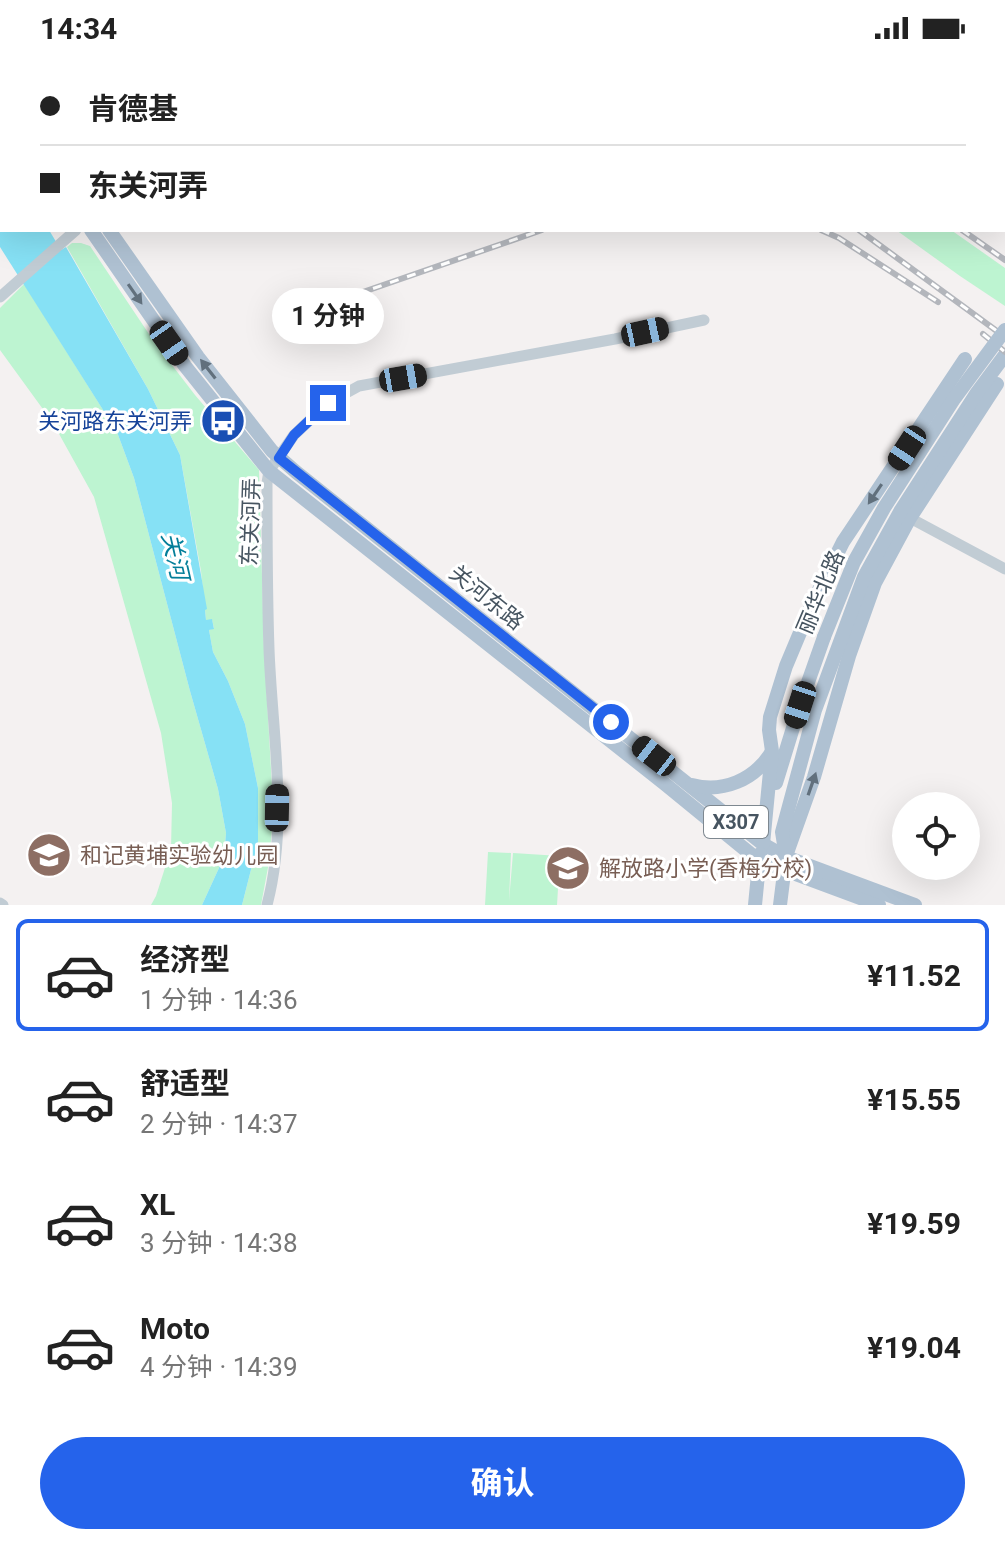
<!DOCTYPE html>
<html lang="zh">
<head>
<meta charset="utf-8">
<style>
  :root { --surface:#fff; --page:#f2f2f2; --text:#222; --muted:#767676; --line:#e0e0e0; --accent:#2563eb }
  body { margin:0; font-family:Roboto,"Noto Sans SC",sans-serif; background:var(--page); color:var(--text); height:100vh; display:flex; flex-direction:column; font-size:30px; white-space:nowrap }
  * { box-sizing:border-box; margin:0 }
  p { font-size:26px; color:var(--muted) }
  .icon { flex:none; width:44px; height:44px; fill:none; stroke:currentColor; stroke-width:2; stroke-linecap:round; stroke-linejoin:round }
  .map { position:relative; height:849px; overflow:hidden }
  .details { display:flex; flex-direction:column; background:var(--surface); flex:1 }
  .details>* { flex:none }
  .hud { position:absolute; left:0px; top:0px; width:1006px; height:176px; box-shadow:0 8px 32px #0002; display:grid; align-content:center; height:176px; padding:0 40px; background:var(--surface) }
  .controls { position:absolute; left:892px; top:736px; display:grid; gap:16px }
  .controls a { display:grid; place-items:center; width:88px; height:88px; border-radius:50%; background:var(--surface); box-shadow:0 8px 32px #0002; font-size:40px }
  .end { position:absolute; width:36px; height:36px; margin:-18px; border:10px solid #2563eb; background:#fff; box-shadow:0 0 0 4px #fff }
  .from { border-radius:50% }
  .bubble { position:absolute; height:56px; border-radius:28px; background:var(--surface); box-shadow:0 8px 32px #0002; font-size:26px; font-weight:700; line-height:56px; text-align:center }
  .car { position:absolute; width:24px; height:48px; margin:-24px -12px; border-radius:10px; box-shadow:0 0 6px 2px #0007; background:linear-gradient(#222 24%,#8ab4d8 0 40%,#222 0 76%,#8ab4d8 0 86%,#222 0) }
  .hud b { display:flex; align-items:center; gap:28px; height:76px; font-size:30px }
  .hud b+b { border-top:2px solid var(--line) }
  .hud i { width:20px; height:20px; background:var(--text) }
  ul { padding:14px 0 0; list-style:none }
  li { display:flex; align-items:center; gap:24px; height:112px; margin:0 16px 12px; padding:0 24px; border:4px solid transparent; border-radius:12px }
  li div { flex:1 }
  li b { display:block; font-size:30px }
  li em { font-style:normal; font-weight:700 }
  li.selected { border-color:var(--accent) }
  li>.icon { width:72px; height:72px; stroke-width:1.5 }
  .button { display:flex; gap:16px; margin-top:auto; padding:16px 40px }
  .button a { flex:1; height:92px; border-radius:48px; background:var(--accent); color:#fff; font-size:32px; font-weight:700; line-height:92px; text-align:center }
  .status { display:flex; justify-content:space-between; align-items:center; height:56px; padding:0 40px; background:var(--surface); direction:ltr }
  .status svg { height:22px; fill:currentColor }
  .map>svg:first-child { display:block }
  .green { fill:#bdf4d1 }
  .water { fill:#86e1f5 }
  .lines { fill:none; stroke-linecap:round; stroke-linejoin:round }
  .minor { stroke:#c1ccd4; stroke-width:11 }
  .major { stroke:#afc1d2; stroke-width:14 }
  .rail-casing { stroke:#b3b6bc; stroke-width:6 }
  .rail { stroke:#fff; stroke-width:3; stroke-dasharray:9; stroke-linecap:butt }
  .major-bridge { stroke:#afc1d2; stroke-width:14 }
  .oneway { fill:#61707d }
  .route { stroke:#2563eb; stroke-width:10 }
  .labels { text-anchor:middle; stroke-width:6; stroke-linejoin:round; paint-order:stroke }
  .shield { fill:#fff; stroke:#7e8890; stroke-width:2 }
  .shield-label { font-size:20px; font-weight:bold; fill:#475561 }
  .transit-label { font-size:22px; fill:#164399; stroke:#fff; text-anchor:end }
  .street-label { font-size:22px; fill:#475561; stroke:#fff }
  .education-label { font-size:22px; fill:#785e54; stroke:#fff; text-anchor:start }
  .water-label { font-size:24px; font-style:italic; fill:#037e99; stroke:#fff }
</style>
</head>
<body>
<div class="status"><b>14:34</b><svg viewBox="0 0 49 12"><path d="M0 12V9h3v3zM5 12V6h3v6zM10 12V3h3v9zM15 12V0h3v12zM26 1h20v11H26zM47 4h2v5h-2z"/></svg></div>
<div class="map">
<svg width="1005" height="849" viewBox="0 0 1005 849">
  <rect width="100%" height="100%" fill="#f4f1f1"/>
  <g class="green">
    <polygon points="896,174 951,174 1005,212 1005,250 960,220"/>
    <polygon points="72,187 81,187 90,190 155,287 195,339 259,414 264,592 272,730 272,774 269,806 261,849 242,849 258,786 258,732 245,668 228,625 213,596 209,574 214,572 212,564 206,564 201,515 180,399 148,333 67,191"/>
    <polygon points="24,228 117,376 134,422 190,635 218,733 226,777 224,801 202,849 151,849 156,840 171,793 172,747 161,677 94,441 53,367 0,294 0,252"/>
    <polygon points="488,796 511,797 509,845 513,797 560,800 557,849 485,849"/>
  </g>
  <polygon class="water" points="0,100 2,103 2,174 49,174 61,194 66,191 148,333 180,399 207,553 205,554 206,564 212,563 214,573 209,574 213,596 228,625 245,668 258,732 258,786 242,849 202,849 224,801 226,777 218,733 190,635 134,422 117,376 0,191"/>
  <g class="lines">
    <g class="minor">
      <polyline points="0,241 76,174"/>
      <polyline points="910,462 1005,513"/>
      <polyline points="0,847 3,849"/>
      <path d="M267 849C289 766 272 677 269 593 267 537 267 482 267 427L269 415 294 379 328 347 359 330 615 283 704 264"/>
    </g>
    <g class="major">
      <polyline points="0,3 2,7"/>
      <polyline points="0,33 2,37"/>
      <polyline points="91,174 185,310 269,415 665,728 758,804 879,849"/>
      <polyline points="109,174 198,301 272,395 296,416 763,788 786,801 915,849"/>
      <polyline points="776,727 800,649 824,581"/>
      <path d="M692 729C723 737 754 724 771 697"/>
      <polyline points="763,788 772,695 769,674 770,661 786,610 812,548 843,486 965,303"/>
      <polyline points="787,797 814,721 849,600 875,527 910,462 997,328"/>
      <polyline points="755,849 760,798"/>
      <polyline points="780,849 786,801 782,776 815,654 864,521 901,454 976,338 1005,299"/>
    </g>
    <g class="rail-casing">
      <g id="rail">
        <polyline points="197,0 200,2"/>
        <polyline points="212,0 215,2"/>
        <polyline points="544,0 547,2"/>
        <polyline points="631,0 633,2"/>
        <polyline points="720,0 722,2"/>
        <polyline points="821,174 839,182 938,246"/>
        <polyline points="859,174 1005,281"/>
        <polyline points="962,174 1005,204"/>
        <polyline points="288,262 542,174"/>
        <polyline points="983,278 1005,296"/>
      </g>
    </g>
    <use href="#rail" class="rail"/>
    <polyline class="major-bridge" points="824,581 854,506 884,452 954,343 1005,274"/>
  </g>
  <defs><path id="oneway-solid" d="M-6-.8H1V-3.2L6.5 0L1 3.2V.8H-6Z" transform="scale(2)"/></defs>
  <g class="oneway">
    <use href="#oneway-solid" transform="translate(135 238) rotate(55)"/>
    <use href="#oneway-solid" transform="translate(208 313) rotate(-128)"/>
    <use href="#oneway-solid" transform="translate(875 438) rotate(124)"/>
    <use href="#oneway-solid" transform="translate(812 728) rotate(-71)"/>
  </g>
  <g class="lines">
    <polyline class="route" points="328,347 294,379 279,402 611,666"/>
  </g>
  <defs>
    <g id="bus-disc" transform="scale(2.3)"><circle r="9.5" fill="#1a4fb4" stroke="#fff"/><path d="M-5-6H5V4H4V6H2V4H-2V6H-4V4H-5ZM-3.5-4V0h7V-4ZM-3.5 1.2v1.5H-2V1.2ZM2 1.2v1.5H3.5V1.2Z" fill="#fff"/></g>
    <g id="school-disc" transform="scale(2.3)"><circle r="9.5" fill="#8d6e63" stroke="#fff"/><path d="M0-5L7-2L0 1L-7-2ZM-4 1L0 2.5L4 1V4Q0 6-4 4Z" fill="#fff"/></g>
  </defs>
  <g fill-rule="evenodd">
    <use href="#bus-disc" x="223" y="365"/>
    <use href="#school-disc" x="49" y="799"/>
    <use href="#school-disc" x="568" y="812"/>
  </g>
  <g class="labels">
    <rect class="shield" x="704" y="750" width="64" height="32" rx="6"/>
    <g class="shield-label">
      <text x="736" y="773">X307</text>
    </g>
    <g class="transit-label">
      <text x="192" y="373">关河路东关河弄</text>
    </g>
    <g class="street-label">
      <text transform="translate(250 466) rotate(-88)" y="8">东关河弄</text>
      <text transform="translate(820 536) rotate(-67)" y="8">丽华北路</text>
      <text transform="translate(487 541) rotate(39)" y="8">关河东路</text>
    </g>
    <g class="education-label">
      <text x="80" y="807">和记黄埔实验幼儿园</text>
      <text x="599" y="820">解放路小学(香梅分校)</text>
    </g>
    <g class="water-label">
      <text transform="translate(175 500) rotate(77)" y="8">关河</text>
    </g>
  </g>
</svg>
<div class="controls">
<a><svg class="icon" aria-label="locate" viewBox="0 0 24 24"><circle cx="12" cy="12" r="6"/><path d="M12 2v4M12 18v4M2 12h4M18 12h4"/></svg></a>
</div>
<i class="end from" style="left:611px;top:666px"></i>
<i class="end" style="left:328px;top:347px"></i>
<div class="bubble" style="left:272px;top:232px;width:112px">1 分钟</div>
<i class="car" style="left:645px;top:276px;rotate:78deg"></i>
<i class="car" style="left:169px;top:287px;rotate:145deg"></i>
<i class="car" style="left:403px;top:322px;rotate:80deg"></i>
<i class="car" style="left:907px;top:392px;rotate:213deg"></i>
<i class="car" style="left:800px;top:649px;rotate:198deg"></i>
<i class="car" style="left:654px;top:700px;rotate:308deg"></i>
<i class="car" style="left:277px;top:752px;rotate:1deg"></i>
<div class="hud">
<b><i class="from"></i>肯德基</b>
<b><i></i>东关河弄</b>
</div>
</div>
<section class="details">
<ul>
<li class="selected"><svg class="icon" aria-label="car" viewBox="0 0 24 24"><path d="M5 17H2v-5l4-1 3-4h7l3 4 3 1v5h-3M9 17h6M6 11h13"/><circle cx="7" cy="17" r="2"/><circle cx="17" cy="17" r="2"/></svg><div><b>经济型</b><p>1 分钟 · 14:36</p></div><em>¥11.52</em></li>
<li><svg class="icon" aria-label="car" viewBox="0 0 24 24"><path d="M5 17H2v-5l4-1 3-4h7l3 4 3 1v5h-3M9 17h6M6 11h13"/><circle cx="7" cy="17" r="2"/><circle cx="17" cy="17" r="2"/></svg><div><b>舒适型</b><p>2 分钟 · 14:37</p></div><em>¥15.55</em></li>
<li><svg class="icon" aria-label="car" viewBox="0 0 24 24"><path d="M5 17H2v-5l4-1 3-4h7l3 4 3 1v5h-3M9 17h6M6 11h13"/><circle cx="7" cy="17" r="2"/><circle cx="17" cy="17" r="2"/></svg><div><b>XL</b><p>3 分钟 · 14:38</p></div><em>¥19.59</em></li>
<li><svg class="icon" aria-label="car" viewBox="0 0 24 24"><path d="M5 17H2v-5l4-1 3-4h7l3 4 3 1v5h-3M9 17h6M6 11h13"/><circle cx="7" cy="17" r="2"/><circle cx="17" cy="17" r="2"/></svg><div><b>Moto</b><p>4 分钟 · 14:39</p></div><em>¥19.04</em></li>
</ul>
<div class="button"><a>确认</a></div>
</section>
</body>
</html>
